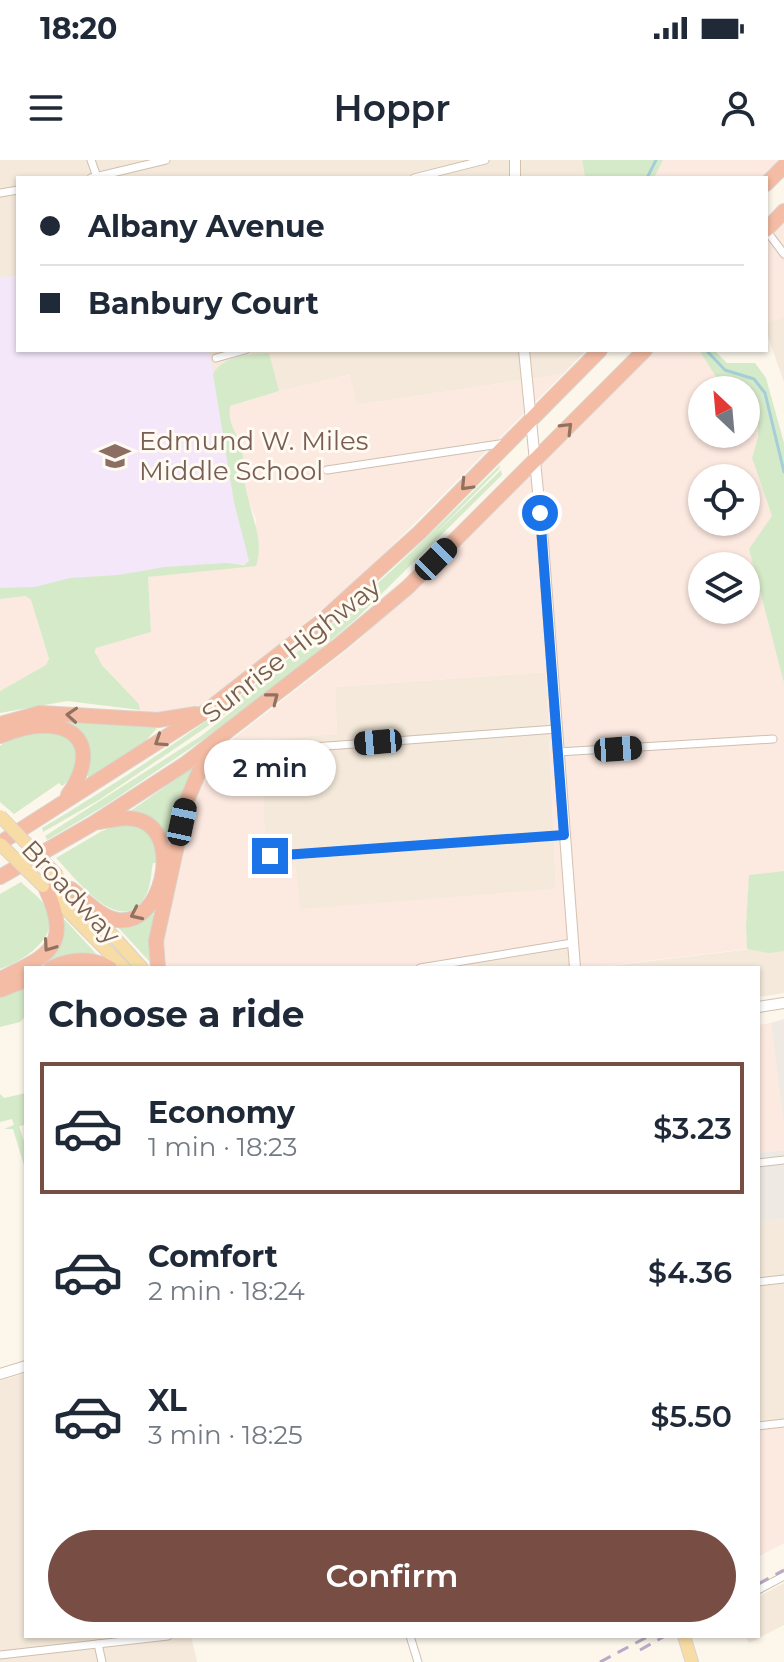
<!DOCTYPE html>
<html lang="en">
<head>
<meta charset="utf-8">
<style>
  :root { --surface:#fff; --page:#f6f6f7; --text:#1f2937; --muted:#747a83; --line:#e0e1e3; --accent:#774d44 }
  body { margin:0; font-family:Montserrat,sans-serif; background:var(--page); color:var(--text); height:100vh; display:flex; flex-direction:column; font-size:30px; white-space:nowrap }
  * { box-sizing:border-box; margin:0 }
  p { font-size:26px; color:var(--muted) }
  .icon { flex:none; width:44px; height:44px; fill:none; stroke:currentColor; stroke-width:2; stroke-linecap:round; stroke-linejoin:round }
  .map { position:relative; flex:1; overflow:hidden }
  .sheet { position:absolute; left:24px; top:806px; width:736px; height:672px; display:flex; flex-direction:column; background:var(--surface); border-radius:0px; box-shadow:0 2px 6px #0004 }
  .sheet>* { flex:none }
  .top-card { position:absolute; left:16px; top:16px; width:752px; height:176px; border-radius:0px; box-shadow:0 2px 6px #0004; display:grid; align-content:center; height:176px; padding:0 24px; background:var(--surface) }
  .needle { width:52px; rotate:334deg }
  .fabs { position:absolute; left:688px; top:216px; display:grid; gap:16px }
  .fabs a { display:grid; place-items:center; width:72px; height:72px; border-radius:50%; background:var(--surface); box-shadow:0 2px 6px #0004; font-size:40px }
  .end { position:absolute; width:36px; height:36px; margin:-18px; border:10px solid #1a73e8; background:#fff; box-shadow:0 0 0 4px #fff }
  .from { border-radius:50% }
  .bubble { position:absolute; height:56px; border-radius:28px; background:var(--surface); box-shadow:0 2px 6px #0004; font-size:26px; font-weight:600; line-height:56px; text-align:center }
  .car { position:absolute; width:24px; height:48px; margin:-24px -12px; border-radius:10px; box-shadow:0 0 6px 2px #0007; background:linear-gradient(#222 24%,#8ab4d8 0 40%,#222 0 76%,#8ab4d8 0 86%,#222 0) }
  .top-card b { display:flex; align-items:center; gap:28px; height:76px; font-size:30px }
  .top-card b+b { border-top:2px solid var(--line) }
  .top-card i { width:20px; height:20px; background:var(--text) }
  ul { padding:0; list-style:none }
  li { display:flex; align-items:center; gap:24px; height:132px; margin:0 16px 12px; padding:0 8px; border:4px solid transparent; border-radius:0px }
  li div { flex:1 }
  li b { display:block; font-size:30px }
  li em { font-style:normal; font-weight:600 }
  li.active { border-color:var(--accent) }
  li>.icon { width:72px; height:72px; stroke-width:1.5 }
  h2 { padding:0 24px; font-size:36px; line-height:96px }
  .action { display:flex; gap:16px; margin-top:auto; padding:16px 24px }
  .action a { flex:1; height:92px; border-radius:48px; background:var(--accent); color:#fff; font-size:32px; font-weight:600; line-height:92px; text-align:center }
  .status { display:flex; justify-content:space-between; align-items:center; height:56px; padding:0 40px; background:var(--surface); direction:ltr }
  .status svg { height:22px; fill:currentColor }
  header { display:flex; justify-content:space-between; align-items:center; height:104px; padding:0 24px; background:var(--surface); font-size:36px; font-weight:600 }
  .map>svg:first-child { display:block }
  .residential { fill:#f4e9da }
  .commercial { fill:#fce9e0; fill-rule:evenodd }
  .industrial { fill:#eee9e3 }
  .education { fill:#f3e7f9 }
  .green { fill:#d5eac9 }
  .lines { fill:none; stroke-linecap:round; stroke-linejoin:round }
  .stream { stroke:#a6ced8; stroke-width:3 }
  .street-casing { stroke:#cfbfb0; stroke-width:9 }
  .secondary-casing { stroke:#d4c1b0; stroke-width:12 }
  .primary-casing { stroke:#d9d2cd; stroke-width:14 }
  .highway-casing { stroke:#d9d2cd; stroke-width:16 }
  .street { stroke:#fff; stroke-width:7 }
  .secondary { stroke:#fff; stroke-width:10 }
  .primary { stroke:#f8dca6; stroke-width:12 }
  .highway { stroke:#f4bca4; stroke-width:14 }
  .rail { stroke:#baa8c7; stroke-width:3; stroke-dasharray:12 8; stroke-linecap:butt }
  .primary-bridge-casing { stroke:#d9d2cd; stroke-width:14; stroke-linecap:butt }
  .primary-bridge { stroke:#f8dca6; stroke-width:12 }
  .oneway { stroke:#91715f }
  .route { stroke:#1a73e8; stroke-width:10 }
  .labels { text-anchor:middle; stroke-width:6; stroke-linejoin:round; paint-order:stroke }
  .education-label { font-size:26px; fill:#785e54; stroke:#fffaf2; text-anchor:start }
  .street-label { font-size:26px; fill:#785e4e; stroke:#fffaf2 }
</style>
</head>
<body>
<div class="status"><b>18:20</b><svg viewBox="0 0 49 12"><path d="M0 12V9h3v3zM5 12V6h3v6zM10 12V3h3v9zM15 12V0h3v12zM26 1h20v11H26zM47 4h2v5h-2z"/></svg></div>
<header><svg class="icon" aria-label="menu" viewBox="0 0 24 24"><path d="M4 6h16M4 12h16M4 18h16"/></svg>Hoppr<svg class="icon" aria-label="person" viewBox="0 0 24 24"><circle cx="12" cy="8" r="4"/><path d="M4 21q1-7 8-7t8 7"/></svg></header>
<div class="map">
<svg width="784" height="1502" viewBox="0 0 784 1502">
  <rect width="100%" height="100%" fill="#fcf6eb"/>
  <g class="residential">
    <polygon points="0,0 582,0 585,18 18,18 18,116 0,118"/>
    <polygon points="784,90 784,222 766,171 766,100"/>
    <polygon points="208,190 586,190 563,214 356,245 349,215 279,231 269,194 213,214"/>
    <polygon points="546,512 556,729 299,750 266,709 261,580 337,574 335,527"/>
    <polygon points="784,785 784,833 758,837 758,808 593,808"/>
    <polygon points="578,787 579,808 478,808 477,803"/>
    <polygon points="784,1058 784,1267 758,1270 758,1063"/>
    <polygon points="26,1213 26,1476 191,1476 197,1502 0,1502 0,1221"/>
    <polygon points="784,1423 784,1465 749,1483 745,1476 758,1476 758,1437"/>
  </g>
  <g class="commercial">
    <polygon points="663,0 779,0 762,18 654,18"/>
    <polygon points="784,60 784,90 780,93 784,103 784,157 766,164 766,78"/>
    <path d="M654 190H699L716 217 748 229 758 251V277L752 298 772 356 749 389 784 523V711L750 715 746 766 747 789 587 808H579L577 787 478 803V808H167L160 795 194 638 228 583 357 482ZM702 230H746V274H702ZM702 318H746V362H702ZM702 406H746V450H702ZM546 512 556 729 300 749 296 707 266 709 261 580 337 574 335 527Z"/>
    <polygon points="563,214 361,417 200,549 173,555 137,551 140,550 139,544 97,499 96,488 151,472 148,417 256,405 256,359 247,338 242,290 228,256 230,246 279,231 350,215 357,245"/>
    <polygon points="27,436 31,440 49,500 47,505 0,531 0,439"/>
    <polygon points="771,863 784,965 784,990 758,993 758,865"/>
    <polygon points="784,1267 784,1383 758,1397 758,1270"/>
  </g>
  <g class="industrial">
    <polygon points="784,859 784,965 771,863"/>
    <polygon points="784,990 784,1058 758,1063 758,993"/>
  </g>
  <polygon class="education" points="18,116 18,190 209,190 252,403 0,431 0,118"/>
  <g class="green">
    <polygon points="582,0 663,0 654,18 585,18"/>
    <polygon points="699,190 714,190 727,203 755,203 766,218 784,283 784,523 749,389 772,356 752,298 758,277 758,251 748,229 716,217"/>
    <path d="M269 193 279 231 230 246C227 262 237 273 241 288 246 304 243 322 248 338 253 361 264 381 256 406L148 417 151 472 96 488 95 492 102 505 139 544 140 550 67 541 0 553V531L46 505 49 499 31 440 26 436 0 439V428L35 427 70 418 119 415 165 407 226 403 244 405 249 401 234 342 213 214C223 196 249 194 269 193Z"/>
    <path d="M500 305 499 309 432 377 501 310 502 315 356 459 308 500 213 573 106 645 47 680 45 676 201 576 245 541 99 640 43 672 42 668C146 606 244 538 336 460 393 412 446 358 500 305Z"/>
    <polygon points="64,561 157,566 157,568 142,585 89,619 68,562"/>
    <polygon points="53,570 72,580 81,603 71,619 62,626 59,623 14,654 0,642 0,586 4,583 6,578"/>
    <polygon points="199,603 174,680 164,680 129,652"/>
    <path d="M120 664 139 666 154 679 157 703H153C151 712 151 725 147 733 122 783 76 718 56 698L102 671Z"/>
    <polygon points="784,711 784,791 769,793 747,789 746,766 749,715"/>
    <path d="M21 722C28 729 38 736 44 744 66 774 24 801 0 809V734Z"/>
    <polygon points="158,743 153,755 157,759 152,800 149,801 114,763"/>
    <polygon points="63,760 65,760 99,797 47,803 45,800"/>
    <polygon points="26,824 26,856 20,862 0,867 0,834"/>
    <polygon points="26,933 26,965 19,966 26,988 26,1012 13,969 4,969 14,965 12,959 0,962 0,934 4,938"/>
  </g>
  <g class="lines">
    <g class="stream">
      <polyline points="647,18 656,0"/>
      <polyline points="706,190 725,210 754,219 765,233 784,312"/>
    </g>
    <g class="street-casing">
      <g id="street">
        <polyline points="91,0 97,17"/>
        <polyline points="91,18 166,0"/>
        <polyline points="414,18 485,0"/>
        <polyline points="0,33 18,30"/>
        <polyline points="766,70 784,94"/>
        <polyline points="216,198 245,190"/>
        <polyline points="327,310 506,283"/>
        <polyline points="259,591 557,569"/>
        <polyline points="558,592 773,579"/>
        <polyline points="270,696 564,675"/>
        <polyline points="420,808 572,783"/>
        <polyline points="758,1003 784,1000"/>
        <polyline points="758,1122 784,1119"/>
        <polyline points="758,1266 784,1263"/>
        <polyline points="758,1430 784,1416"/>
        <polyline points="410,1476 418,1502"/>
        <polyline points="98,1484 102,1502"/>
        <polyline points="0,1495 168,1476"/>
      </g>
    </g>
    <g class="secondary-casing">
      <g id="secondary">
        <polyline points="515,0 515,18"/>
        <polyline points="524,190 543,382 575,808"/>
        <polyline points="758,847 784,843"/>
        <polyline points="0,1214 26,1206"/>
      </g>
    </g>
    <g class="primary-casing">
      <g id="primary">
        <polyline points="48,731 124,808"/>
        <polyline points="88,748 142,808"/>
        <polyline points="684,1476 692,1502"/>
      </g>
    </g>
    <g class="highway-casing">
      <g id="highway">
        <polyline points="766,24 784,6"/>
        <polyline points="766,70 784,51"/>
        <polyline points="0,564 40,553 158,560 196,554"/>
        <path d="M0 576C17 569 39 563 57 567 95 575 85 613 68 635"/>
        <polyline points="0,683 205,552 324,459 420,372 600,190"/>
        <polyline points="0,717 94,663 185,604 340,484 408,427 645,190"/>
        <path d="M71 729C85 740 100 757 118 760 162 766 182 677 142 661 128 655 112 660 99 662"/>
        <path d="M51 808C71 799 91 797 110 808"/>
        <polyline points="158,808 156,781 187,640 199,612 221,582"/>
        <path d="M0 819C49 796 72 786 46 729"/>
        <polyline points="0,830 26,820"/>
      </g>
    </g>
    <use href="#street" class="street"/>
    <use href="#secondary" class="secondary"/>
    <use href="#primary" class="primary"/>
    <use href="#highway" class="highway"/>
    <g class="rail">
      <polyline points="758,1424 784,1410"/>
      <polyline points="640,1490 665,1476"/>
      <polyline points="600,1502 649,1476"/>
    </g>
    <g class="primary-bridge-casing">
      <g id="primary-bridge">
        <polyline points="0,656 58,716"/>
        <polyline points="0,684 43,726"/>
      </g>
    </g>
    <use href="#primary-bridge" class="primary-bridge"/>
  </g>
  <defs><path id="oneway-chevron" d="M-2-3.5L2.5 0L-2 3.5" fill="none" stroke-width="1.6" stroke-linecap="round" stroke-linejoin="round" transform="scale(2)"/></defs>
  <g class="oneway">
    <use href="#oneway-chevron" transform="translate(567 268) rotate(-45)"/>
    <use href="#oneway-chevron" transform="translate(466 325) rotate(134)"/>
    <use href="#oneway-chevron" transform="translate(273 538) rotate(-38)"/>
    <use href="#oneway-chevron" transform="translate(72 555) rotate(-176)"/>
    <use href="#oneway-chevron" transform="translate(160 581) rotate(147)"/>
    <use href="#oneway-chevron" transform="translate(136 754) rotate(155)"/>
    <use href="#oneway-chevron" transform="translate(49 786) rotate(125)"/>
  </g>
  <g class="lines">
    <polyline class="route" points="270,696 564,675 540,353"/>
  </g>
  <defs>
    <g id="school-bare" transform="scale(2.4)"><path d="M0-5L7-2L0 1L-7-2ZM-4 1L0 2.5L4 1V4Q0 6-4 4Z" fill="#8d6e63" stroke="#fffaf2" stroke-width="2.5" paint-order="stroke"/></g>
  </defs>
  <g fill-rule="evenodd">
    <use href="#school-bare" x="115" y="296"/>
  </g>
  <g class="labels">
    <g class="education-label">
      <text x="139" y="290">Edmund W. Miles<tspan x="139" dy="30">Middle School</tspan></text>
    </g>
    <g class="street-label">
      <text transform="translate(291 490) rotate(-38)" y="9">Sunrise Highway</text>
      <text transform="translate(71 732) rotate(47)" y="9">Broadway</text>
    </g>
  </g>
</svg>
<div class="fabs">
<a><svg class="needle" viewBox="-14 -14 28 28"><path d="M0-13l5 13h-10z" fill="#e53935"/><path d="M0 13l5-13h-10z" fill="#747a83"/></svg></a>
<a><svg class="icon" aria-label="locate" viewBox="0 0 24 24"><circle cx="12" cy="12" r="6"/><path d="M12 2v4M12 18v4M2 12h4M18 12h4"/></svg></a>
<a><svg class="icon" aria-label="layers" viewBox="0 0 24 24"><path d="M12 4l9 5-9 5-9-5zM3 14l9 5 9-5"/></svg></a>
</div>
<i class="end from" style="left:540px;top:353px"></i>
<i class="end" style="left:270px;top:696px"></i>
<div class="bubble" style="left:204px;top:580px;width:132px">2 min</div>
<i class="car" style="left:436px;top:399px;rotate:45deg"></i>
<i class="car" style="left:378px;top:582px;rotate:265deg"></i>
<i class="car" style="left:618px;top:589px;rotate:86deg"></i>
<i class="car" style="left:182px;top:662px;rotate:12deg"></i>
<div class="top-card">
<b><i class="from"></i>Albany Avenue</b>
<b><i></i>Banbury Court</b>
</div>
<section class="sheet">
<h2>Choose a ride</h2>
<ul>
<li class="active"><svg class="icon" aria-label="car" viewBox="0 0 24 24"><path d="M5 17H2v-5l4-1 3-4h7l3 4 3 1v5h-3M9 17h6M6 11h13"/><circle cx="7" cy="17" r="2"/><circle cx="17" cy="17" r="2"/></svg><div><b>Economy</b><p>1 min · 18:23</p></div><em>$3.23</em></li>
<li><svg class="icon" aria-label="car" viewBox="0 0 24 24"><path d="M5 17H2v-5l4-1 3-4h7l3 4 3 1v5h-3M9 17h6M6 11h13"/><circle cx="7" cy="17" r="2"/><circle cx="17" cy="17" r="2"/></svg><div><b>Comfort</b><p>2 min · 18:24</p></div><em>$4.36</em></li>
<li><svg class="icon" aria-label="car" viewBox="0 0 24 24"><path d="M5 17H2v-5l4-1 3-4h7l3 4 3 1v5h-3M9 17h6M6 11h13"/><circle cx="7" cy="17" r="2"/><circle cx="17" cy="17" r="2"/></svg><div><b>XL</b><p>3 min · 18:25</p></div><em>$5.50</em></li>
</ul>
<div class="action"><a>Confirm</a></div>
</section>
</div>
</body>
</html>
